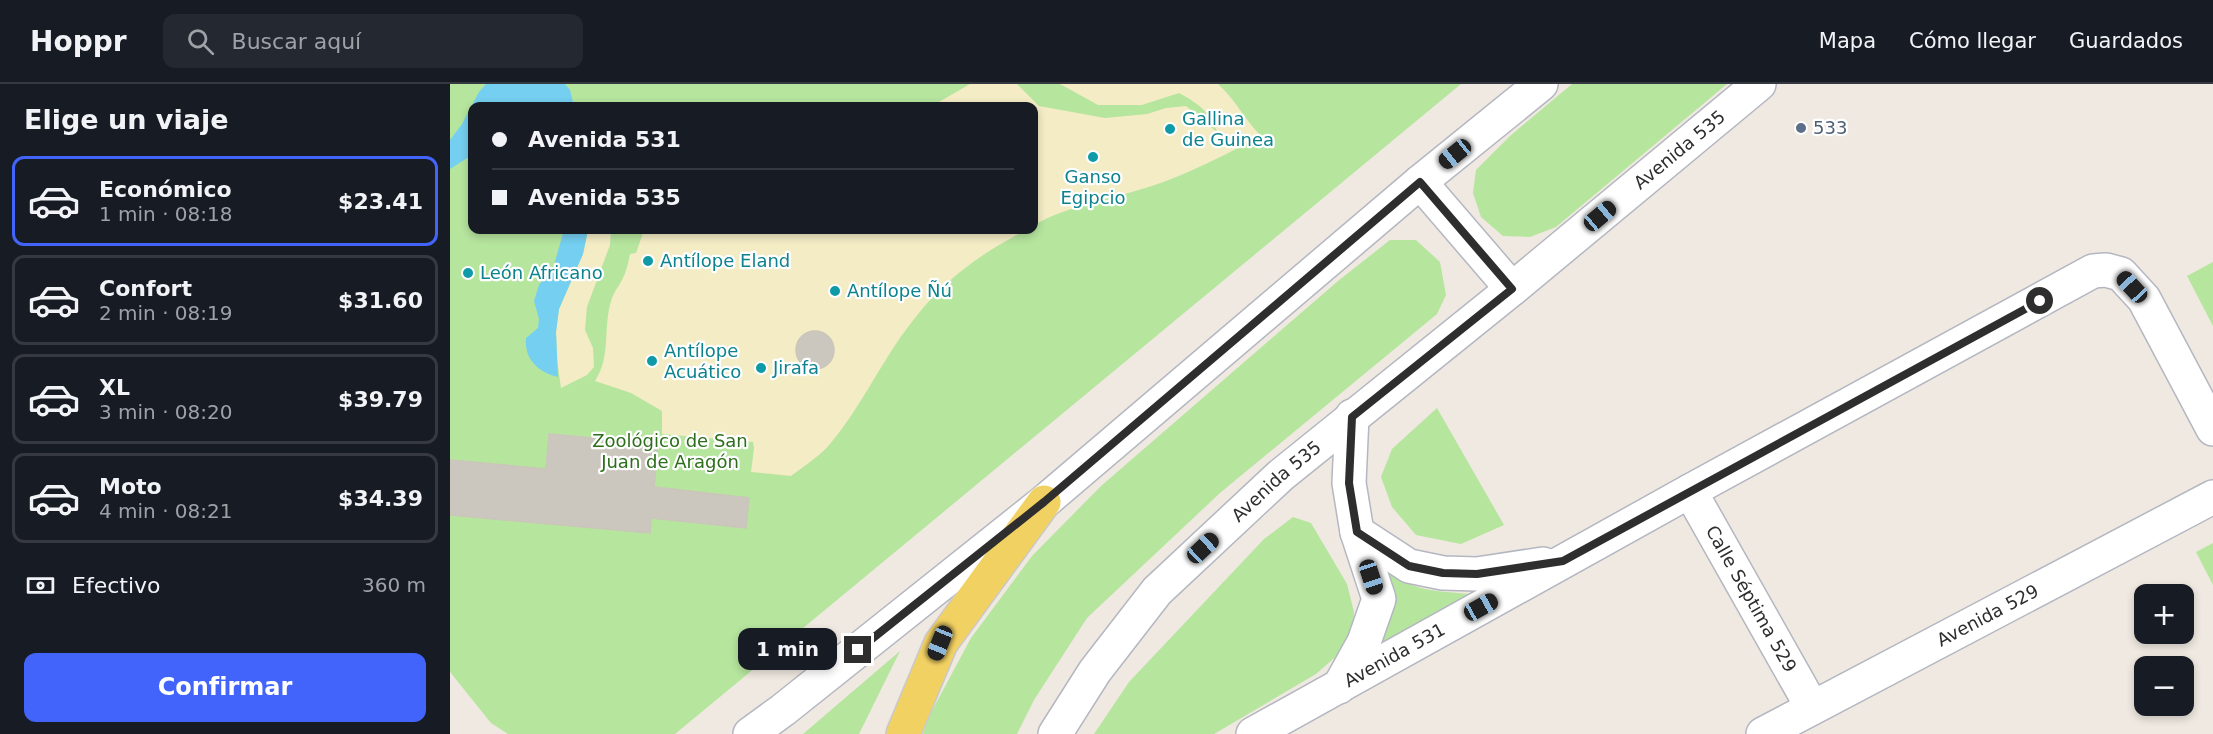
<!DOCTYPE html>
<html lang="es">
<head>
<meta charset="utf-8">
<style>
  :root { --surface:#171b24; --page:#242831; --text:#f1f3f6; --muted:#9ea1a6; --line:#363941; --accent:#4264fb }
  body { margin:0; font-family:"DejaVu Sans",sans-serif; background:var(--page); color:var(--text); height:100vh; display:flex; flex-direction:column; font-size:22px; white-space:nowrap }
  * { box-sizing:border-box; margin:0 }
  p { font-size:20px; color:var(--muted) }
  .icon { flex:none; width:33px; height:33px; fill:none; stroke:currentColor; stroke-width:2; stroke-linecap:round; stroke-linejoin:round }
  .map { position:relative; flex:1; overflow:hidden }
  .details { display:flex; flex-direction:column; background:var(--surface); width:450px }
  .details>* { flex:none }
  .top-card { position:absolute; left:18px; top:18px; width:570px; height:132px; border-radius:12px; box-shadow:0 3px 9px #0003; display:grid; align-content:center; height:132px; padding:0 24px; background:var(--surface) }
  .tools { position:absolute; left:1684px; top:500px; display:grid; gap:12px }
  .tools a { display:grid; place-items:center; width:60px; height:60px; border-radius:12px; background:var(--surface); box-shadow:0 3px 9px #0003; font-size:30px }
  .end { position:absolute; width:27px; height:27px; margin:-14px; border:8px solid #2e2e2e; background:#fff; box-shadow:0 0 0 3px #fff }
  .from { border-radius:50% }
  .bubble { position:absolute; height:42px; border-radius:12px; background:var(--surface); box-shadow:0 3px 9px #0003; font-size:20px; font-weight:600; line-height:42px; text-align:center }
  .car { position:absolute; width:18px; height:36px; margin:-18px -9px; border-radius:8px; box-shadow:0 0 4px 2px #0007; background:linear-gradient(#222 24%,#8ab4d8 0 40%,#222 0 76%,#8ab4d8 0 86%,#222 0) }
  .top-card b { display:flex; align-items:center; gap:21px; height:57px; font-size:22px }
  .top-card b+b { border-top:2px solid var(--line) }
  .top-card i { width:15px; height:15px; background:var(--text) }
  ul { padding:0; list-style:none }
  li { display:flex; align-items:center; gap:18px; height:90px; margin:0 12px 9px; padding:0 12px; border:3px solid var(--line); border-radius:12px }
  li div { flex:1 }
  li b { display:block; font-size:22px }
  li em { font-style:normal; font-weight:600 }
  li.on { border-color:var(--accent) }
  li>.icon { width:54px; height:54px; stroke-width:1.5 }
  h2 { padding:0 24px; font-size:27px; line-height:72px }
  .pay { display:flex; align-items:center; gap:15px; height:66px; padding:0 24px; font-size:22px }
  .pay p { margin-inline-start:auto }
  .button { display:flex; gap:12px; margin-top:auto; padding:12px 24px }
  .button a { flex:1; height:69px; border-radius:12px; background:var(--accent); color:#fff; font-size:24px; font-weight:600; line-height:69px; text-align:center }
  header { display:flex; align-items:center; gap:36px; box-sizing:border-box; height:84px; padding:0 30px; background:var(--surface); border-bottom:2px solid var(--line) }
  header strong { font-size:28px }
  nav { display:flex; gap:33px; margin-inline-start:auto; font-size:21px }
  .search { width:420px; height:54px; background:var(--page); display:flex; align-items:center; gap:15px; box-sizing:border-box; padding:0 21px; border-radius:12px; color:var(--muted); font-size:22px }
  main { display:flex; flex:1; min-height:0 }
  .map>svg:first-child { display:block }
  .green { fill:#b6e59e; fill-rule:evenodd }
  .sand { fill:#f3ecc5 }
  .water { fill:#75cff0 }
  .building { fill:#cbc7bf; stroke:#cbc5ba; stroke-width:1.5 }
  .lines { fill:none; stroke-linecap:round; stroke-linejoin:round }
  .minor-casing { stroke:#b4b7c1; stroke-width:36 }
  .major-casing { stroke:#c9c9c9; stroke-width:36 }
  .minor { stroke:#fff; stroke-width:33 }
  .major { stroke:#f2d163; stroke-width:33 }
  .route { stroke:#2e2e2e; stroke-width:8 }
  .service-dot { fill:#5c6f8a; stroke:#fff; stroke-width:2 }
  .culture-dot { fill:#0f9aa8; stroke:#fff; stroke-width:2 }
  .labels { text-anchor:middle; stroke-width:4.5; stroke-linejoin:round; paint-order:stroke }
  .culture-label { font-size:18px; fill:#0d838f; stroke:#fff; text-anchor:start }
  .service-label { font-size:18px; fill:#4e5e75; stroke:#fff; text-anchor:start }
  .street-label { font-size:18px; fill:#2e2e2e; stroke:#fff }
  .park-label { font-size:18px; fill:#2c6e1b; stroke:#fff }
</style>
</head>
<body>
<header>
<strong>Hoppr</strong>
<div class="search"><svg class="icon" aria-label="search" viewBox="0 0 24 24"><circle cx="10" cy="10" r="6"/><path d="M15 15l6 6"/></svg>Buscar aquí</div>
<nav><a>Mapa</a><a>Cómo llegar</a><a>Guardados</a></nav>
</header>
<main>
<section class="details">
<h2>Elige un viaje</h2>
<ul>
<li class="on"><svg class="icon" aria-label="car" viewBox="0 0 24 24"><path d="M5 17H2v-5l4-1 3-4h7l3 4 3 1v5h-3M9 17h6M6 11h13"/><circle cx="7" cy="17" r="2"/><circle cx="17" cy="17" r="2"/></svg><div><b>Económico</b><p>1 min · 08:18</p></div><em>$23.41</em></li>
<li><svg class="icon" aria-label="car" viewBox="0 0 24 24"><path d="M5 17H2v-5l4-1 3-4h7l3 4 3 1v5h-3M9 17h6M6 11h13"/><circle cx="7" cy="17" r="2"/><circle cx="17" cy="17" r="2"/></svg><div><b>Confort</b><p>2 min · 08:19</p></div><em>$31.60</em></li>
<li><svg class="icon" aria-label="car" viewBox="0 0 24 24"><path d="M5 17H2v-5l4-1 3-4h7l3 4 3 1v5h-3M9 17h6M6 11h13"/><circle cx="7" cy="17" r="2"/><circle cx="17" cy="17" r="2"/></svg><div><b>XL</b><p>3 min · 08:20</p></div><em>$39.79</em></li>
<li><svg class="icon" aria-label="car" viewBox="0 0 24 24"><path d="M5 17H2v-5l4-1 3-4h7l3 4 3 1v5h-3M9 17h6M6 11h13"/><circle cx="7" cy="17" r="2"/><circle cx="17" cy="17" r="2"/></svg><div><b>Moto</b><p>4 min · 08:21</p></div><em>$34.39</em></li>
</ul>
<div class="pay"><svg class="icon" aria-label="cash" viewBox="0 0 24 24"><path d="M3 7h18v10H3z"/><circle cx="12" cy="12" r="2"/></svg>Efectivo<p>360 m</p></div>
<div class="button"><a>Confirmar</a></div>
</section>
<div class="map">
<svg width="1763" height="650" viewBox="0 0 1763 650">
  <rect width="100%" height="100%" fill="#efe9e1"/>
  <g class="green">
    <path d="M0 0H1011L225 650H58L41 639 0 588ZM22 22H584V146H22Z"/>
    <polygon points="1122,0 1277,0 1106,143 1080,153 1053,152 1031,133 1023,109 1026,86 1060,52"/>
    <polygon points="940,156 966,156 990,178 996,211 987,230 770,409 637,534 584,616 567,650 473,650 478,634 521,554 582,472 651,402 888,197"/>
    <polygon points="1763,178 1763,242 1737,192"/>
    <polygon points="987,324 1054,441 1011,460 966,451 942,423 931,393 942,365"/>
    <polygon points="843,433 861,439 897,500 904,528 903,547 891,568 866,590 764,650 644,650 679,598 814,455"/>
    <polygon points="1763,459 1763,501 1746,468"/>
    <path d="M936 485C962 508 987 507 1020 510L929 565C943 532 941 520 936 485Z"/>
    <polygon points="450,567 409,650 353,650"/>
  </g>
  <g class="sand">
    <path d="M520 0H567L589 22 655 34 697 30 716 24 736 22 767 48C762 29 746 18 729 9L692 21H648L610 0H768C785 15 795 36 811 52 775 71 740 89 702 102 662 115 620 121 584 141V22H482Z"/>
    <polygon points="138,146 161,146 160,161 137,223 135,246 143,264 144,283 137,291 111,304 107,276 106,248 109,225 133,170"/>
    <path d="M194 146H576C533 168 495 195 465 234 433 273 413 321 380 360 370 372 354 382 341 392L301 388 304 364 303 358 212 350V327L181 309 145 297C162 271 152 243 162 214 164 208 168 203 171 198 176 189 178 180 180 170L186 169Z"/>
  </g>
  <g class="water">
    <polygon points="36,0 115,0 120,6 124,22 22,22 22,71 0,85 0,56 12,40 29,8"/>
    <path d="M114 146H138L133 170 109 225 106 248 108 293C88 288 74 275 76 254L88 244 89 235 84 217 89 201 104 181Z"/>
  </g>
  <g class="building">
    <circle cx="365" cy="266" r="19"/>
    <polygon points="99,350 208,360 204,403 299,414 296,444 201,434 200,449 0,431 0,376 96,385"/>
  </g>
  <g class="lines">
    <g class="minor-casing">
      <g id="minor">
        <polyline points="970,98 1062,205"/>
        <polyline points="902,332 899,399 907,448 959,482 993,489 1027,490 1093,480"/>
        <path id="s1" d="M1240 407 1362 623"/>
        <polyline points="889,603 914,558 929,515 907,448"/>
        <polyline points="300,650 333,626 594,418 970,98 1091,0"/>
        <path id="s2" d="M605 650 645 587 707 507 830 392 1062 205 1309 0"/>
        <path id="s3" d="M803 650 1240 407 1643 187 1656 186 1671 190 1694 215 1763 345"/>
        <path id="s4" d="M1313 650 1763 413"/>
      </g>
    </g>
    <g class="major-casing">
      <polyline id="major" points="453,650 491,559 594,418"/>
    </g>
    <use href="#minor" class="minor"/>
    <use href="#major" class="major"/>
  </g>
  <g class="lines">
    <polyline class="route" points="408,566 594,418 970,98 1062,205 902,333 899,399 907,448 959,482 993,489 1027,490 1113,477 1590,217"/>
  </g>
  <circle class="service-dot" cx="1351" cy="44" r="6"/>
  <g class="culture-dot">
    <circle cx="720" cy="45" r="6"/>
    <circle cx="643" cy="73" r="6"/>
    <circle cx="198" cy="177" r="6"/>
    <circle cx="18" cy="189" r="6"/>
    <circle cx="385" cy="207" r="6"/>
    <circle cx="202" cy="277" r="6"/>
    <circle cx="311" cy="284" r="6"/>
  </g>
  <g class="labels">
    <g class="culture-label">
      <text x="732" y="41">Gallina<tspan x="732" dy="21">de Guinea</tspan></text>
      <text x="643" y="99" text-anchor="middle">Ganso<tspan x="643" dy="21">Egipcio</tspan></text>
      <text x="210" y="183">Antílope Eland</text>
      <text x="30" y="195">León Africano</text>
      <text x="397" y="213">Antílope Ñú</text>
      <text x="214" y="273">Antílope<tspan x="214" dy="21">Acuático</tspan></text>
      <text x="323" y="290">Jirafa</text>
    </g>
    <g class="service-label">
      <text x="1363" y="50">533</text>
    </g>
    <g class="street-label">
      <text dy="6" stroke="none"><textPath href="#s2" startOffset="860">Avenida 535</textPath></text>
      <text dy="6" stroke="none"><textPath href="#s2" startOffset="338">Avenida 535</textPath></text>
      <text dy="6" stroke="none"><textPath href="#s1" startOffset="124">Calle Séptima 529</textPath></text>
      <text dy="6" stroke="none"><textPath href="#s4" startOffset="254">Avenida 529</textPath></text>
      <text dy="6" stroke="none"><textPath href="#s3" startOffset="162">Avenida 531</textPath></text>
    </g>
    <g class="park-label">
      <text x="220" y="363">Zoológico de San<tspan x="220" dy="21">Juan de Aragón</tspan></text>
    </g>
  </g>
</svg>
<div class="tools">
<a>+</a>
<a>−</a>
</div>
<i class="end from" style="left:1590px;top:217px"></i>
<i class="end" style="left:408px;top:566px"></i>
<div class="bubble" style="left:288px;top:544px;width:99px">1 min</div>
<i class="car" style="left:1005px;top:70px;rotate:231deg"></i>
<i class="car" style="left:1150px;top:132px;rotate:50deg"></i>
<i class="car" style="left:1682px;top:203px;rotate:317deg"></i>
<i class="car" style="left:753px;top:464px;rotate:47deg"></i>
<i class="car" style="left:921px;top:493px;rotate:162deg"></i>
<i class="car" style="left:1031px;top:523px;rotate:61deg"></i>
<i class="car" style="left:490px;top:559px;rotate:202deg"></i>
<div class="top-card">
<b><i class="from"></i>Avenida 531</b>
<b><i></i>Avenida 535</b>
</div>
</div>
</main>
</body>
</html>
